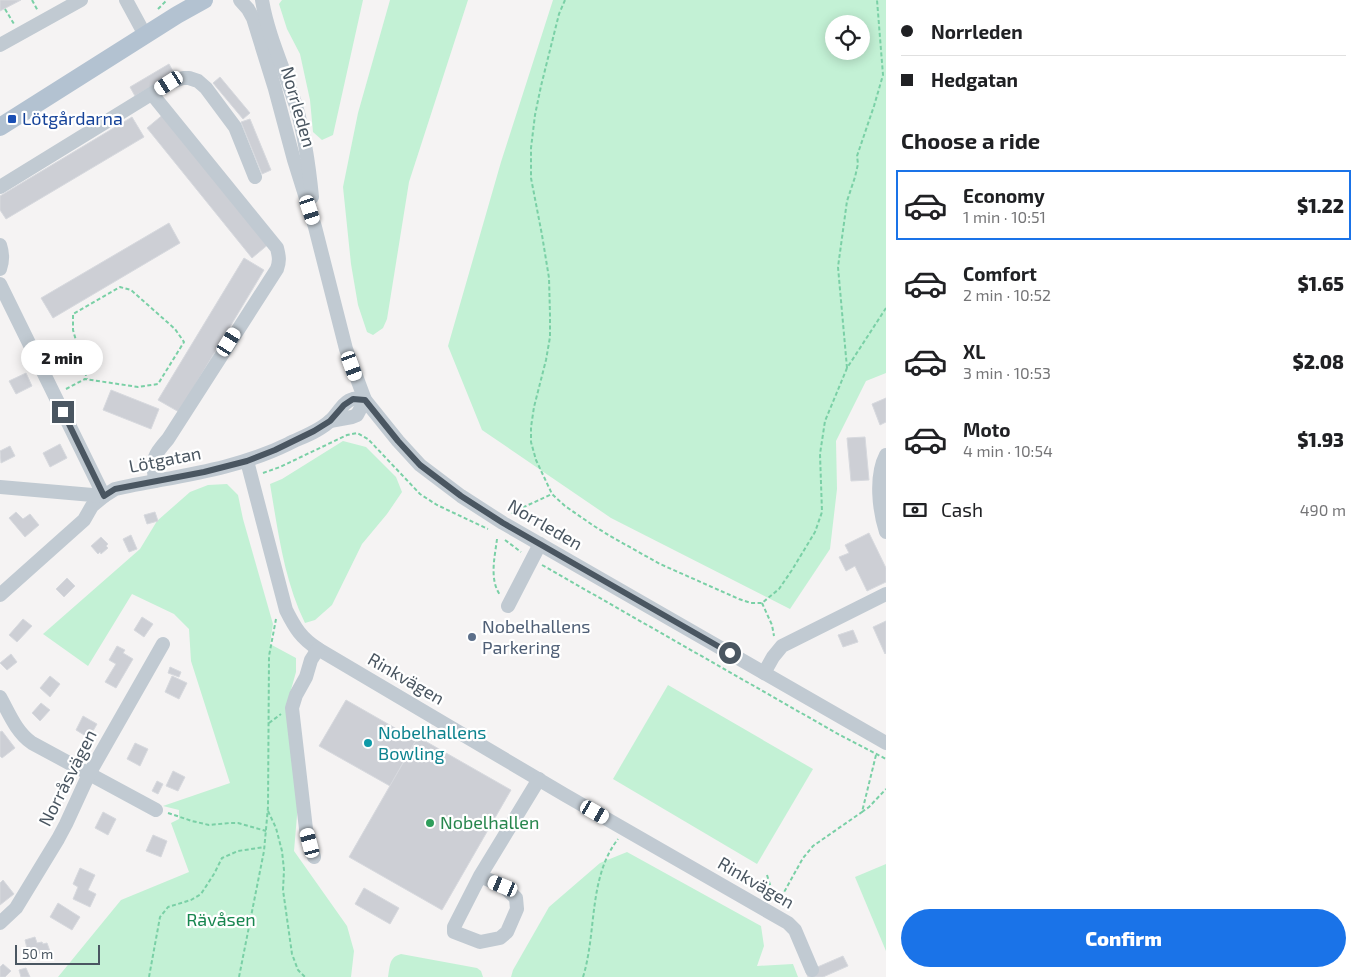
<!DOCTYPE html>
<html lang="en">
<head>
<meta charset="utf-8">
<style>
  :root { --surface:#fff; --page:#f6f6f6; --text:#202124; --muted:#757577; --line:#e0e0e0; --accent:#1a73e8 }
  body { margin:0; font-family:"Exo 2",sans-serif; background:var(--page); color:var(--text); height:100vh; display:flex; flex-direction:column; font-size:19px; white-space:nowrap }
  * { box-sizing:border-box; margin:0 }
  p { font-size:16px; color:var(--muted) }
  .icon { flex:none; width:28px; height:28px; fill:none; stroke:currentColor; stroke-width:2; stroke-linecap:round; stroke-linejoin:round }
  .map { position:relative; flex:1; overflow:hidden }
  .panel { display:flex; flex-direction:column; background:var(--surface); width:475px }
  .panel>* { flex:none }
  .banner { display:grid; align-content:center; height:110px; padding:0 15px; background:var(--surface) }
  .fabs { position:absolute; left:825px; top:15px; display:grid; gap:10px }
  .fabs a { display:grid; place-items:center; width:45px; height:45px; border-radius:50%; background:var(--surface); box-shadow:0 2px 12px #0003; font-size:25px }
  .scale { position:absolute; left:15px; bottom:12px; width:85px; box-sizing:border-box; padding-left:5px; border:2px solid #4a5661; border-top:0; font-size:14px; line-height:18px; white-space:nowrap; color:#4a5661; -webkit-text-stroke:4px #fff; paint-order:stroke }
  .end { position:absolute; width:22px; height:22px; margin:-11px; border:6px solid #4a5661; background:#fff; box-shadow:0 0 0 2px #fff }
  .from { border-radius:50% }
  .bubble { position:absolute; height:35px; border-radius:18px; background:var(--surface); box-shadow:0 2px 12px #0003; font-size:16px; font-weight:800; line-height:35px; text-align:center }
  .car { position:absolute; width:15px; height:30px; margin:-15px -8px; border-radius:6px; box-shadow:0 0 4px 1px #0007; background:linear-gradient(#fff 24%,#345 0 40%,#fff 0 76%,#345 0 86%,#fff 0) }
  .banner b { display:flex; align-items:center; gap:18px; height:48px; font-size:19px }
  .banner b+b { border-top:1px solid var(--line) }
  .banner i { width:12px; height:12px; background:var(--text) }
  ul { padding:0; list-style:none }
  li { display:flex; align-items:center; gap:15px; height:70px; margin:0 10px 8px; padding:0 5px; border:2px solid transparent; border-radius:0px }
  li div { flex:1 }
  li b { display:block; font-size:19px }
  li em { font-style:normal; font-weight:800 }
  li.active { border-color:var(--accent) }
  li>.icon { width:45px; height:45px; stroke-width:1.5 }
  h2 { padding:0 15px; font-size:22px; line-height:60px }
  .pay { display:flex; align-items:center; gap:12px; height:55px; padding:0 15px; font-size:19px }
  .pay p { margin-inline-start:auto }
  .button { display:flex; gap:10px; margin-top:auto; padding:10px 15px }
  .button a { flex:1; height:58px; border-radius:30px; background:var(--accent); color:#fff; font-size:20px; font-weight:800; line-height:58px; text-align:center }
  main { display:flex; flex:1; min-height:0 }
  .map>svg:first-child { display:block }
  .green { fill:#c3f1d5; fill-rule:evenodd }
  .building { fill:#cdcfd5; stroke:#d7d9de }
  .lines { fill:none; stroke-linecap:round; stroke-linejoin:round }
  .path { stroke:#7ad0a6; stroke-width:2; stroke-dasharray:4 2.5; stroke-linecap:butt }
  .minor { stroke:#c1cad2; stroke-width:14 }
  .major { stroke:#b3c2d1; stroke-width:18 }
  .route { stroke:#4a5661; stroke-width:6 }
  .transit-dot { fill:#1a4fb4; stroke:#fff; stroke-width:2 }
  .service-dot { fill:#5c6f8a; stroke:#fff; stroke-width:2 }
  .culture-dot { fill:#0f9aa8; stroke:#fff; stroke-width:2 }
  .leisure-dot { fill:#2e9e5b; stroke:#fff; stroke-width:2 }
  .labels { text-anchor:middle; stroke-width:4.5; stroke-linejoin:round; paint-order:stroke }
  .street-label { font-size:18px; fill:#4a5661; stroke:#fff }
  .transit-label { font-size:18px; fill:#164399; stroke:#fff; text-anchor:start }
  .service-label { font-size:18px; fill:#4e5e75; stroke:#fff; text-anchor:start }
  .culture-label { font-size:18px; fill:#0d838f; stroke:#fff; text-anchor:start }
  .leisure-label { font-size:18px; fill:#27864d; stroke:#fff; text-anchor:start }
  .park-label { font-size:18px; fill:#17864f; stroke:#fff }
</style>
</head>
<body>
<main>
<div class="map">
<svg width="886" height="977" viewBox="0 0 886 977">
  <rect width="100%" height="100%" fill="#f5f3f3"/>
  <g class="green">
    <polygon points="282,0 363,0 333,135 322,140 313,132 310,100 300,54 287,29 279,4"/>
    <polygon points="390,0 468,0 409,182 387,319 383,328 373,335 367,332 358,305 351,264 343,187 358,113"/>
    <path d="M553 0H886V373L866 381 836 441 837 489 830 549 790 609 611 518 482 430 448 346 501 162ZM834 24H861V51H834Z"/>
    <path d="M343 441 366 447 396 477 402 492 387 514 362 544 332 605 315 620 305 623C284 580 278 531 270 484L282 479Z"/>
    <polygon points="227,484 238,495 243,519 273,624 270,644 296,658 296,672 287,704 299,792 294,851 347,926 354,951 351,977 58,977 121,900 189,872 171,823 179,819 179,810 163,806 230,783 191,661 189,629 174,614 132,594 88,666 43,634 140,549 157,521 190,492 208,485"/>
    <polygon points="668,685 813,769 757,864 613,779"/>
    <polygon points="627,852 761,926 764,946 757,966 793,964 798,977 511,977 513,970 549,907 600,863"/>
    <polygon points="886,864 886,951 855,877"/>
    <path d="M401 954 477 968 481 971 483 977H388C390 966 389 957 401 954Z"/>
  </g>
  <g class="building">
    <polygon points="0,0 21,0 0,11"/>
    <polygon points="169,64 174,73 135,96 130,87"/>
    <polygon points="220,77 250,113 243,119 213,83"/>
    <polygon points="165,113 270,243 252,258 147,128"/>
    <polygon points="132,117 144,137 6,219 0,210 0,196"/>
    <polygon points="250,119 271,170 262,174 241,122"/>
    <polygon points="169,223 180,243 53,318 41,298"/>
    <polygon points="244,258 264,270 179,412 158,400"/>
    <polygon points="26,373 32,386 16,394 9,381"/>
    <polygon points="111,390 159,409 151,429 103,410"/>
    <polygon points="886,398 886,422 880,425 872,404"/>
    <polygon points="865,437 869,480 851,481 847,438"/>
    <polygon points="60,444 67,458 50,467 43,453"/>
    <polygon points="10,446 15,456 1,463 0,451"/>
    <polygon points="16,512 23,519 30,514 39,525 25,537 9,518"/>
    <polygon points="155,512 158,521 147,524 144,515"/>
    <polygon points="869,533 886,568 886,582 867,591 855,566 846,571 839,557 849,553 845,545"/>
    <polygon points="131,535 137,549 129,552 123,539"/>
    <polygon points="101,537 108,544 106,546 108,548 101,554 100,552 98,554 91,546"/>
    <polygon points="67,578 75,586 64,597 56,589"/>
    <polygon points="142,617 153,624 144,637 134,630"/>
    <polygon points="23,619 32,626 17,642 9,635"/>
    <polygon points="886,621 886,653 885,654 873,627"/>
    <polygon points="853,630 858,642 843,647 838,635"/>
    <polygon points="117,646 125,650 123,653 133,659 116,688 105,682 116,664 109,660"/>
    <polygon points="11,654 17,662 7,670 0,663"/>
    <polygon points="170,667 181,672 179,677 168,673"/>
    <polygon points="50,676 60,684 50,697 40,688"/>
    <polygon points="172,676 187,683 179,699 165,692"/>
    <polygon points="346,700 416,740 390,786 319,746"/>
    <polygon points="41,703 50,710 40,721 32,713"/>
    <polygon points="83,716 97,724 89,738 76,730"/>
    <polygon points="2,731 15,748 2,758 0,756 0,732"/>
    <polygon points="418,737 511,790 442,910 349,857"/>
    <polygon points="135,743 148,749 140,766 127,759"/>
    <polygon points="173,771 185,777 178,791 166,786"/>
    <polygon points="157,781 163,784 158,794 152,791"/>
    <polygon points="103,812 116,819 108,835 95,828"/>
    <polygon points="153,835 167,841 161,857 146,851"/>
    <polygon points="80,868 95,875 88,890 96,894 90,907 73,899 78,887 73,884"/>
    <polygon points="3,880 14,894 0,905 0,883"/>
    <polygon points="364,888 399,908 390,924 355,904"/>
    <polygon points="58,903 80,917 72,930 50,917"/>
    <polygon points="35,937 37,943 42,942 43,944 47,943 51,954 45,957 44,952 29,957 25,940"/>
    <polygon points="843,956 848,966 823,977 808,977 806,972"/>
    <polygon points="3,964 11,971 5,977 0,977 0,967"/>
    <polygon points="26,968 30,977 21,977 19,970"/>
  </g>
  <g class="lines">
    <g class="path">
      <polyline points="32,0 38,11"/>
      <polyline points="565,0 559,14 541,86 535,115 531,148 531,178 542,235 549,278 550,315 550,337 546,360 534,407 531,427 531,442 536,460 552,494 565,506 594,526 610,536 660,564 739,599 751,603 762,603 779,589 792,570 815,532 822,512 820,454 825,421 847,368 886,308"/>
      <polyline points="5,9 14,24"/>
      <polyline points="158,9 167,0"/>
      <polyline points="847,368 838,267 847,201 855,177 858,164 857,156 874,106 883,75 877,0"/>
      <polyline points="66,389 85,379 138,387 158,384 184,342 175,329 131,290 120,287 73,314 73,330 87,379"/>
      <polyline points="263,473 280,467 347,435 357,433 368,439 420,494 437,505 488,529"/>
      <polyline points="512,514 513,512 552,494"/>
      <path d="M497 539C495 556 489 579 500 595"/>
      <polyline points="505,540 521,552"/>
      <polyline points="542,565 838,734 886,759"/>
      <polyline points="762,603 772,625 774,636"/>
      <polyline points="269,723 281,714"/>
      <polyline points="876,755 862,812 869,807 886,789"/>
      <polyline points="268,811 276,828 282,851 284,870 283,890 292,954 298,970 305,977"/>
      <polyline points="168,813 192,821 209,825 230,823 238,823 266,831"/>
      <polyline points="767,875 775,901"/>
      <polyline points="778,903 803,858 813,846 862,812"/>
      <polyline points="149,977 160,917 168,907 191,900 201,894 214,874 222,858 238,851 265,847"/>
      <polyline points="239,977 264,851 268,807 269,656 276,619"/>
      <path d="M583 977C597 932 588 878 618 839"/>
    </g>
    <g class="minor">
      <polyline points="126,0 145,35"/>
      <polyline points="240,0 248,9 253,18 275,89 294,160 315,227 346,349 365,400 398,441 420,465 461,496 503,523 886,743"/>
      <path d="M262 0C268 36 285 71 296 106 305 136 309 166 312 197"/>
      <polyline points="0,45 81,0"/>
      <path d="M152 94 277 248C279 256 280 261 277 269L168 439C153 456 152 458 155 481"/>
      <polyline points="0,187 169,83 183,78 189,78 198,81 206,88 235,127 255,177"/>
      <path d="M0 245C3 254 3 261 0 269"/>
      <polyline points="0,284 104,496 92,506 84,520 0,595"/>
      <polyline points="330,421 352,417 357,415 365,400"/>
      <path d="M886 455C875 476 879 510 886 532"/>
      <path d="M247 461 286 610C295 628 301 638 318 649L565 795 788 923 795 930 812 970"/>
      <path d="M0 487 104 496 115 489C174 476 233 471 288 444 302 437 320 431 331 420 338 413 344 401 353 399 356 398 362 399 365 400"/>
      <polyline points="508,606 540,544"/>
      <polyline points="764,673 773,657 782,646 886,594"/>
      <path d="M0 697C9 713 16 732 32 743L156 810"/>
      <polyline points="314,857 306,829 292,708 296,695 306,677 311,660 318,649"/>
      <polyline points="480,876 503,886 516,898 517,909 507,932 500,938 480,942 454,932 454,927 480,876 539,779"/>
      <polyline points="0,923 16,908 58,839 66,824 89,774 163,644"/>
    </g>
    <polyline class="major" points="0,127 177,15 204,0"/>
  </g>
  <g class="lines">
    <polyline class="route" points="63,412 104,496 115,489 204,472 247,461 275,450 314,431 330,421 344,405 353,399 365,400 398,441 420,465 461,496 503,523 730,653"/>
  </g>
  <rect class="transit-dot" x="7" y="114" width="10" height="10" rx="2.5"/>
  <circle class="service-dot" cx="472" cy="637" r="5"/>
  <circle class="culture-dot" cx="368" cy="743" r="5"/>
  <circle class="leisure-dot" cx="430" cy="823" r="5"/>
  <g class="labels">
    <g class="street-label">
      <text transform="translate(298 107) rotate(74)" y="6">Norrleden</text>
      <text transform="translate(165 460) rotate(-11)" y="6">Lötgatan</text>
      <text transform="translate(545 525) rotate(30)" y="6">Norrleden</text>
      <text transform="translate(406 679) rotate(30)" y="6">Rinkvägen</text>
      <text transform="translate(68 778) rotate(-63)" y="6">Norråsvägen</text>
      <text transform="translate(756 883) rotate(30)" y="6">Rinkvägen</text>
    </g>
    <g class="transit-label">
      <text x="22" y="125">Lötgårdarna</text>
    </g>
    <g class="service-label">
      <text x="482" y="633">Nobelhallens<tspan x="482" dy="21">Parkering</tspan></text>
    </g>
    <g class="culture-label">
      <text x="378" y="739">Nobelhallens<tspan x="378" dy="21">Bowling</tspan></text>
    </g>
    <g class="leisure-label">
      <text x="440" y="829">Nobelhallen</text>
    </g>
    <g class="park-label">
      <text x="221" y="926">Rävåsen</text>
    </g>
  </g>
</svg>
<div class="fabs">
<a><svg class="icon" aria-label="locate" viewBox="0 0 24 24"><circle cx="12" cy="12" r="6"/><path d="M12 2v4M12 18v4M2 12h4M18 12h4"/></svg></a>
</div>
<div class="scale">50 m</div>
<i class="end from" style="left:730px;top:653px"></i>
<i class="end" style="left:63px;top:412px"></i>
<div class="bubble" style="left:21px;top:340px;width:82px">2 min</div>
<i class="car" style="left:169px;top:83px;rotate:238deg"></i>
<i class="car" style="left:310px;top:210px;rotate:162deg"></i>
<i class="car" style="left:229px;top:342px;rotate:32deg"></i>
<i class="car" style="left:352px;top:366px;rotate:160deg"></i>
<i class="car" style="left:595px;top:812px;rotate:120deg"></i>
<i class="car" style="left:310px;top:843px;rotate:345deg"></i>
<i class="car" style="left:503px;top:886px;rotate:292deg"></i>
</div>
<section class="panel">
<div class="banner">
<b><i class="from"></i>Norrleden</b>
<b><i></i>Hedgatan</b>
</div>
<h2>Choose a ride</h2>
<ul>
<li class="active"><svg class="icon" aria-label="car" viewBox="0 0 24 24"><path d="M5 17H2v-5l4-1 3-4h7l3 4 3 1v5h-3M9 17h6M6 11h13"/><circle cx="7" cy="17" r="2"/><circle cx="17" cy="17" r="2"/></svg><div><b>Economy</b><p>1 min · 10:51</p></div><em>$1.22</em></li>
<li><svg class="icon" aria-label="car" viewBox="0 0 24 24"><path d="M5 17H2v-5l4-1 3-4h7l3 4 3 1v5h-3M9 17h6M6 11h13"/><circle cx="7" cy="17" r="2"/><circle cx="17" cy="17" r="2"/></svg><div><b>Comfort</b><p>2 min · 10:52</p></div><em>$1.65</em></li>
<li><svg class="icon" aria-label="car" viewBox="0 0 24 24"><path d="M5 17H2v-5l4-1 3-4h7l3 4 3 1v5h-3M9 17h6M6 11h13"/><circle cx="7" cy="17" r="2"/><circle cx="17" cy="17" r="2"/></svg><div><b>XL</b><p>3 min · 10:53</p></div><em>$2.08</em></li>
<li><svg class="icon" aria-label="car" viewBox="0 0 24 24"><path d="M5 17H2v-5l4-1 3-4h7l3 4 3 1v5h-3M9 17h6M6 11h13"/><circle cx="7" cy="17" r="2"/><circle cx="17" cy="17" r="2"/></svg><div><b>Moto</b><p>4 min · 10:54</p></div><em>$1.93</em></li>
</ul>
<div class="pay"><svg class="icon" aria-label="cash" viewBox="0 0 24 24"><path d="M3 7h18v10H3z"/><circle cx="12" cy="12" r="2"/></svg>Cash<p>490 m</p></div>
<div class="button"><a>Confirm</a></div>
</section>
</main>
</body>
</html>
